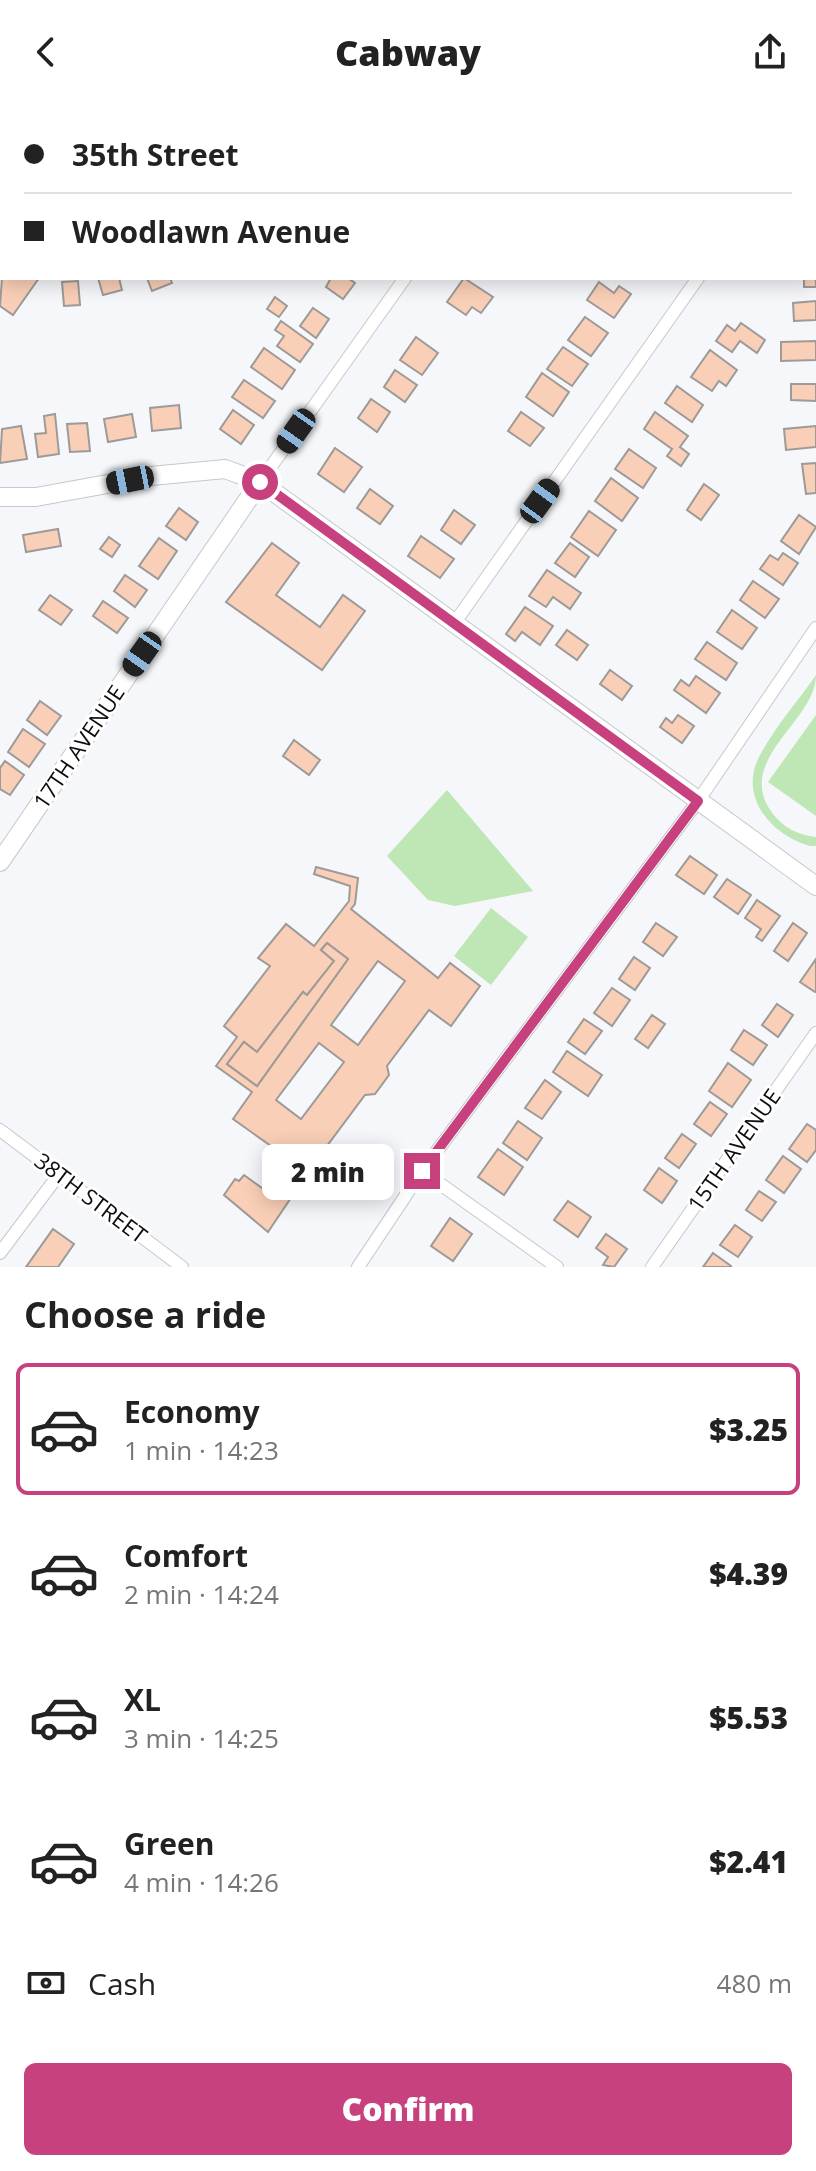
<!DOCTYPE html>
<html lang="en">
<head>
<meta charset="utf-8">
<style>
  :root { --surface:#fff; --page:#f2f2f2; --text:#222; --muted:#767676; --line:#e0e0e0; --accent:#c8417f }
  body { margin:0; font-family:"Open Sans",sans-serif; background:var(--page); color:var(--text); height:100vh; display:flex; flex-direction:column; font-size:30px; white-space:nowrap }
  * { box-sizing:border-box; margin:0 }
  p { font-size:26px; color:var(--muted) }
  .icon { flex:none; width:44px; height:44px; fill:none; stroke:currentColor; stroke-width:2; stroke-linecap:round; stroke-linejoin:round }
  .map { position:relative; height:1163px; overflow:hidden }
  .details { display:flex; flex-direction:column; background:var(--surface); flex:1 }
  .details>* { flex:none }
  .top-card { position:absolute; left:0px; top:0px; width:816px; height:176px; box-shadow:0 4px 20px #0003; display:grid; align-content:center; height:176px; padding:0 24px; background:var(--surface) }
  .end { position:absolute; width:36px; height:36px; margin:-18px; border:10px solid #c8417f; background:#fff; box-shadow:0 0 0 4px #fff }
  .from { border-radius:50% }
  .bubble { position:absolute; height:56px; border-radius:12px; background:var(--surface); box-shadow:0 4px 20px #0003; font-size:26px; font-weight:800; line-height:56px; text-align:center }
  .car { position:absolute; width:24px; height:48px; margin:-24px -12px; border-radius:10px; box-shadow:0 0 6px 2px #0007; background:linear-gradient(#222 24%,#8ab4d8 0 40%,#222 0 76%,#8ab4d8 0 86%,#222 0) }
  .top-card b { display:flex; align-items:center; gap:28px; height:76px; font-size:30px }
  .top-card b+b { border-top:2px solid var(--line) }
  .top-card i { width:20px; height:20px; background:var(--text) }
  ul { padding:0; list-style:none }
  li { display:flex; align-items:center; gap:24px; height:132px; margin:0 16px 12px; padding:0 8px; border:4px solid transparent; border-radius:12px }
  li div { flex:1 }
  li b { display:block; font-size:30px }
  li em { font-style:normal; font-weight:800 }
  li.current { border-color:var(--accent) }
  li>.icon { width:72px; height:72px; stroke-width:1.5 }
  h2 { padding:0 24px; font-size:36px; line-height:96px }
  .pay { display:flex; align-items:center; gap:20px; height:88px; padding:0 24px; font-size:30px }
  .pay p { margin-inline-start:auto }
  .primary-button { display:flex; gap:16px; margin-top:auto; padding:16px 24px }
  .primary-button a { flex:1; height:92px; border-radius:12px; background:var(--accent); color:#fff; font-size:32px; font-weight:800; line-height:92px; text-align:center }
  header { display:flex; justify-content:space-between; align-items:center; height:104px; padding:0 24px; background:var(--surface); font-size:36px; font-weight:800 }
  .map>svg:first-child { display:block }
  .green { fill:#bfe6b5 }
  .building { fill:#facfb7; stroke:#9d9a98; stroke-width:2; fill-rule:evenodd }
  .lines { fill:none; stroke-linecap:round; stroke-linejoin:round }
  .street-casing { stroke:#c6c8ca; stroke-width:14 }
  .secondary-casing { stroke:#c6c8ca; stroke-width:20 }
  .street { stroke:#fff; stroke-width:12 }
  .secondary { stroke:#fff; stroke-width:18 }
  .route { stroke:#c8417f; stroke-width:10 }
  .labels { text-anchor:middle; stroke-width:6; stroke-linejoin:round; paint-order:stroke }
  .street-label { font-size:22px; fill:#0c0d0e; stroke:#fff }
</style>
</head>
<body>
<header><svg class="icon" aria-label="back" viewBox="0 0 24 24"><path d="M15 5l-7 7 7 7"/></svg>Cabway<svg class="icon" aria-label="share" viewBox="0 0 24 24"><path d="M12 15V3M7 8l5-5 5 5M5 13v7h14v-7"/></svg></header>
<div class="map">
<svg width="816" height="1163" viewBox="0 0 816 1163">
  <rect width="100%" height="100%" fill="#f5f7fa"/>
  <g class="green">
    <path d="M816 571C816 618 732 656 773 710 784 724 798 731 816 733V742H810C773 732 738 694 759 653 774 624 798 597 816 571Z"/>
    <polygon points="816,611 816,712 768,678"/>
    <polygon points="447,686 533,787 455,802 428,796 387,752"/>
    <polygon points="491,804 528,833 491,881 454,852"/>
  </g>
  <g class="building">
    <polygon points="814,146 816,183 804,183 804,174 814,174"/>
    <polygon points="2,174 39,174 13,211 0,202"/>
    <polygon points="98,174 119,174 122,186 103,191"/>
    <polygon points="147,174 170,174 172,179 152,187"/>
    <polygon points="331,174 348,174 355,179 343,195 326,183"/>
    <polygon points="464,174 493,193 481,209 472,203 466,211 447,198"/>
    <polygon points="78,177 80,201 64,202 62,178"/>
    <polygon points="599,178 614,189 619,182 631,190 614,214 587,196"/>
    <polygon points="275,193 287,202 279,213 267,205"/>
    <polygon points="816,197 816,216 794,217 793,199"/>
    <polygon points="313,204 329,215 316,234 300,222"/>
    <polygon points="585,213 608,229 591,252 568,236"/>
    <polygon points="281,217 313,240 300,258 277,242 284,232 275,226"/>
    <polygon points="741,219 765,236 757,249 740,237 732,248 716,237 727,221 735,227"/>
    <polygon points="416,233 438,249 422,271 400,256"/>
    <polygon points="816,237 816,256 781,257 781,238"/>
    <polygon points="563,243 588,260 572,282 547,265"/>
    <polygon points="264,244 295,266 282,285 251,263"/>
    <polygon points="710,246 737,266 726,282 719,277 712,287 691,273"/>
    <polygon points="395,266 417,281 405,298 384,283"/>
    <polygon points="542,269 569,288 553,312 526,293"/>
    <polygon points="244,276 275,297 263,314 232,293"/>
    <polygon points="791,280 816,280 816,297 791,296"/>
    <polygon points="677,282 703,301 692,318 665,299"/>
    <polygon points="371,295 390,308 377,328 358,314"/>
    <polygon points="179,301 181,324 152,327 150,304"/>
    <polygon points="233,306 254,321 241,340 220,325"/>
    <polygon points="521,308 544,324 530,342 508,327"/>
    <polygon points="655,308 688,332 680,343 689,350 681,362 667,352 672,345 644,325"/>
    <polygon points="55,310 59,350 38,353 35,330 46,329 44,312"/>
    <polygon points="132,310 136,333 108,338 104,315"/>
    <polygon points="87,319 90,347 70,348 67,320"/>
    <polygon points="21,322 27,355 0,359 2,325"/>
    <polygon points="816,322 816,343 786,346 784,325"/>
    <polygon points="335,344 362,363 344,388 318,370"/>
    <polygon points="629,345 656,364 643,384 615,365"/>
    <polygon points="816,359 816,389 806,390 802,360"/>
    <polygon points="611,374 638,394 622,417 595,397"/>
    <polygon points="704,380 719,391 701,416 687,406"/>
    <polygon points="370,385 393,402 380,420 357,404"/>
    <polygon points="179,404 198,418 186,436 166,422"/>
    <polygon points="454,406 475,421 461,440 441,426"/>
    <polygon points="589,407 616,426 598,452 571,433"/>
    <polygon points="799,411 816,423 799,450 781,437"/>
    <polygon points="58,425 61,442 26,448 23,431"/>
    <polygon points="421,432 454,455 440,474 408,452"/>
    <polygon points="109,433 120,441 112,453 100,445"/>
    <polygon points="159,434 177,447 158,475 139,462"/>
    <polygon points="272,439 299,459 276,491 320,523 343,491 365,507 322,566 226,498"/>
    <polygon points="570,439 589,453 575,473 555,459"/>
    <polygon points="783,449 798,459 783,481 760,465 770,451 778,456"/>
    <polygon points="547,466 581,489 570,505 553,493 546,503 529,492"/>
    <polygon points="125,471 147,486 135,503 114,487"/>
    <polygon points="753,477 779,495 765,514 740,496"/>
    <polygon points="50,491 72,506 61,521 39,506"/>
    <polygon points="103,497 128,514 117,529 93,512"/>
    <polygon points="525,503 553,522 540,541 522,528 515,537 506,530"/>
    <polygon points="732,506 757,524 742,545 717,528"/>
    <polygon points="567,526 588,541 577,556 556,541"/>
    <polygon points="707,538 737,559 726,576 695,555"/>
    <polygon points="610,566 632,582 622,596 600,580"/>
    <polygon points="696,572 720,589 706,609 674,586 681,576 689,582"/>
    <polygon points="40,597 61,612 47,631 27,616"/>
    <polygon points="678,611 694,622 682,639 660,623 666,614 672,619"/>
    <polygon points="23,625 45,640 29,663 8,648"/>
    <polygon points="294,636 320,656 309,671 283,652"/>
    <polygon points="5,657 24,671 10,691 0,685 0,664"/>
    <polygon points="690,752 717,771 704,790 676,771"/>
    <path d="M316 763 358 774 355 800 351 805 438 874 450 859 480 882 451 922 429 906 387 962 389 971 375 990 365 991 327 1042 331 1046 330 1052 316 1070 311 1073 307 1070 268 1128 224 1091 235 1075 239 1077 244 1071 262 1084 285 1052 233 1015 252 988 216 962 237 933 224 922 270 862 258 854 286 820 314 842 349 797 350 782 314 770ZM327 839 348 855 257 982 227 960 244 938 257 948 303 888 307 891 334 857 321 846ZM378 857 405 877 358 941 331 921ZM319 939 344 958 301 1015 276 996Z"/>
    <polygon points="727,775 751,791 738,810 714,793"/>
    <polygon points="757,796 780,812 762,837 756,833 761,825 745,814"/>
    <polygon points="656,819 677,833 663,852 643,838"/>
    <polygon points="793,819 807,829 788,857 774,847"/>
    <polygon points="327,839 348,855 257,982 227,960 244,938 257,948 303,888 307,891 334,857 321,846"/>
    <polygon points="634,853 650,864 635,886 619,875"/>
    <polygon points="816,855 816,887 815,888 800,878"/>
    <polygon points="612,884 630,896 612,922 594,909"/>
    <polygon points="777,900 793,911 778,933 762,921"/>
    <polygon points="652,911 665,920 648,944 635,935"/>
    <polygon points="584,915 602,927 585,950 568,938"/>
    <polygon points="744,926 767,941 753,961 731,946"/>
    <polygon points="567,947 602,971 588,992 553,968"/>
    <polygon points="728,959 751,976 732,1003 709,987"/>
    <polygon points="545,976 561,988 542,1015 525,1004"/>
    <polygon points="710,998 727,1010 711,1032 694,1020"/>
    <polygon points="518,1017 542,1034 527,1056 503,1039"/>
    <polygon points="807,1020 816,1026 816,1046 807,1058 789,1045"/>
    <polygon points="682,1030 696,1040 679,1064 665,1054"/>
    <polygon points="498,1045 523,1063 504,1091 478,1073"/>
    <polygon points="783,1052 801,1065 784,1089 766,1076"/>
    <polygon points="659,1064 677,1077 662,1099 644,1086"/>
    <polygon points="759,1087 776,1098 762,1117 746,1106"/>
    <polygon points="568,1097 591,1113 578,1133 554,1116"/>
    <polygon points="450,1114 472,1130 453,1157 431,1142"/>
    <polygon points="735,1121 752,1133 738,1153 720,1141"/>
    <polygon points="53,1125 74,1140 58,1163 26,1163"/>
    <polygon points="606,1130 627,1145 614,1163 603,1161 608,1153 596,1144"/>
    <polygon points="713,1149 731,1162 731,1163 703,1163"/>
  </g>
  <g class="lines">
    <g class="street-casing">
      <g id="street">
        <polyline points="3,0 3,2"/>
        <polyline points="528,2 529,0"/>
        <polyline points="814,10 816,7"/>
        <polyline points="260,378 405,174"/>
        <polyline points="453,521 698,174"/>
        <polyline points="0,1026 182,1163"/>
        <polyline points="422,1067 557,1163"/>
        <polyline points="0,1149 60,1069"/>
        <polyline points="358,1163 422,1067 698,697 816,524"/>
        <polyline points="652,1163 816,929"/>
      </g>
    </g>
    <g class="secondary-casing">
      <g id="secondary">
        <polyline points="0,393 36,393 151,372 225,365 260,378 816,782"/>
        <polyline points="0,758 260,378"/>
      </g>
    </g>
    <use href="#street" class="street"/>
    <use href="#secondary" class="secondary"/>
  </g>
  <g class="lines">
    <polyline class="route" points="260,378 698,697 422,1067"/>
  </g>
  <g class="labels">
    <g class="street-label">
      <text transform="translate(79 643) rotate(-56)" y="8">17TH AVENUE</text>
      <text transform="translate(734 1046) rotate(-55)" y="8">15TH AVENUE</text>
      <text transform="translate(91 1094) rotate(37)" y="8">38TH STREET</text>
    </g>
  </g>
</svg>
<i class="end from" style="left:260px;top:378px"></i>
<i class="end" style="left:422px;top:1067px"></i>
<div class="bubble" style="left:262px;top:1040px;width:132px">2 min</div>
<i class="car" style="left:296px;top:327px;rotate:215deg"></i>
<i class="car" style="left:130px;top:376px;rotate:259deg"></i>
<i class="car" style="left:540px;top:397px;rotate:36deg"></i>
<i class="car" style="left:142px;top:550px;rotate:215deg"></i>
<div class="top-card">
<b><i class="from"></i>35th Street</b>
<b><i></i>Woodlawn Avenue</b>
</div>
</div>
<section class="details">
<h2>Choose a ride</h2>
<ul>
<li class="current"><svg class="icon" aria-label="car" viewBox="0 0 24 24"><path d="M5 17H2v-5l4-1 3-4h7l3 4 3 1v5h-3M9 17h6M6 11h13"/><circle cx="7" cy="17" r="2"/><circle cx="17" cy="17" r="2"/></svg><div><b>Economy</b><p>1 min · 14:23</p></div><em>$3.25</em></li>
<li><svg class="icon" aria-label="car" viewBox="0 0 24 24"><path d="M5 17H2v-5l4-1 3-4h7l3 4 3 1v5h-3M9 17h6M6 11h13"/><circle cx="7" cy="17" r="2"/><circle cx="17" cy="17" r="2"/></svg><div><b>Comfort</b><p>2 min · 14:24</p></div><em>$4.39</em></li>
<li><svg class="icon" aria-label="car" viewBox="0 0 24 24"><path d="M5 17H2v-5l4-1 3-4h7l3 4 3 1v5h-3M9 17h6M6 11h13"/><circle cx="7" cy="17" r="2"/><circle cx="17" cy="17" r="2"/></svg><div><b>XL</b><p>3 min · 14:25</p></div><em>$5.53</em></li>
<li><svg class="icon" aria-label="car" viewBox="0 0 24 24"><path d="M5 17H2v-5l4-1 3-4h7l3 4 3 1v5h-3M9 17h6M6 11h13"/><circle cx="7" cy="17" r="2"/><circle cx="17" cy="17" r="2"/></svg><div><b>Green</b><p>4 min · 14:26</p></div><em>$2.41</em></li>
</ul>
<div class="pay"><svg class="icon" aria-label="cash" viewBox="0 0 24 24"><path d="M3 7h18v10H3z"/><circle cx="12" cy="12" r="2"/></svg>Cash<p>480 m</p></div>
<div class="primary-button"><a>Confirm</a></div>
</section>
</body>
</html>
